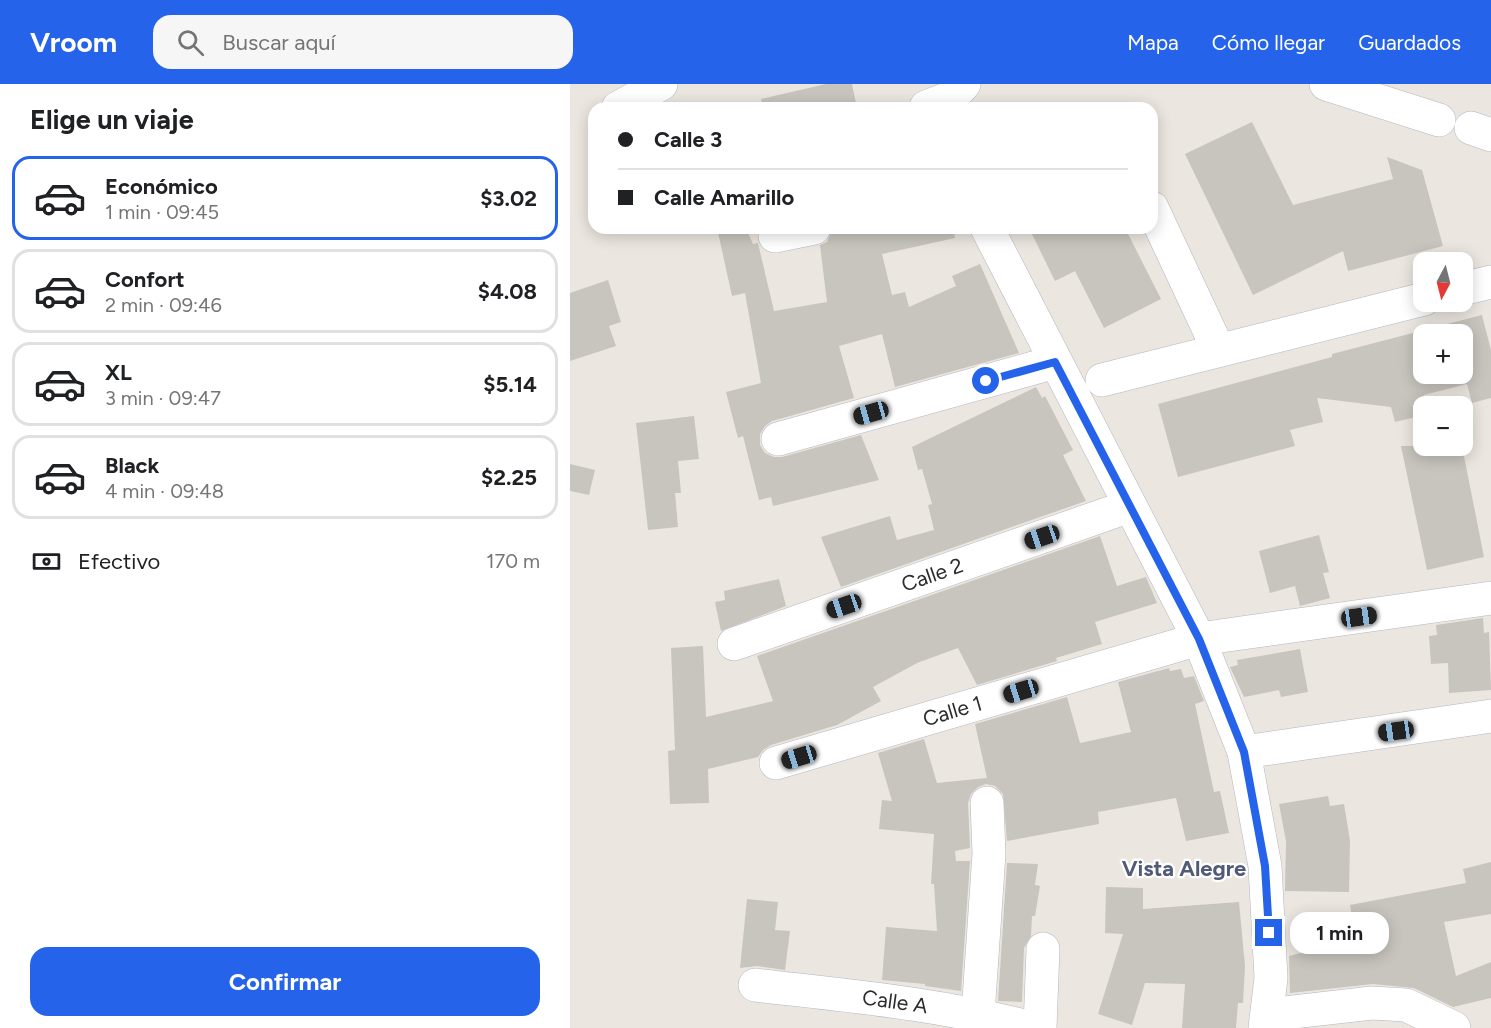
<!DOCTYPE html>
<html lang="es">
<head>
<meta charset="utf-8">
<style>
  :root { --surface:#fff; --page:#f6f6f6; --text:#202124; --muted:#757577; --line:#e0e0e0; --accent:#2563eb }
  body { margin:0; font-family:Figtree,sans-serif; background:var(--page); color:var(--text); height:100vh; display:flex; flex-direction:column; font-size:22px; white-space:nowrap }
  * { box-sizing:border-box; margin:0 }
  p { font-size:20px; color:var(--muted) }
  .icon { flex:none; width:33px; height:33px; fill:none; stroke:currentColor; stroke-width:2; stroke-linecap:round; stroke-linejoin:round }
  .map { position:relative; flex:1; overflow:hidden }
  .details { display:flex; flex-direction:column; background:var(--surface); width:570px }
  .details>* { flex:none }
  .banner { position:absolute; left:18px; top:18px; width:570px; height:132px; border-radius:18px; box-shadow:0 3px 15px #0003; display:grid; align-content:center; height:132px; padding:0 30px; background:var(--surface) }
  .needle { width:39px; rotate:187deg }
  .fabs { position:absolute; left:843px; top:168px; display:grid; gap:12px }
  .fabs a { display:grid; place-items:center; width:60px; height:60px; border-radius:12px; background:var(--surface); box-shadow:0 3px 15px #0003; font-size:30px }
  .end { position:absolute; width:27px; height:27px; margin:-14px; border:8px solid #2563eb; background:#fff; box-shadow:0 0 0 3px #fff }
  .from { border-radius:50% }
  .bubble { position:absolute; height:42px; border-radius:18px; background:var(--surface); box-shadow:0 3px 15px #0003; font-size:20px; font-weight:700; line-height:42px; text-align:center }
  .car { position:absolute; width:18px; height:36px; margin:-18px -9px; border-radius:8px; box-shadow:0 0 4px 2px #0007; background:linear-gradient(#222 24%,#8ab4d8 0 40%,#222 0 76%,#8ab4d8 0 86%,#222 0) }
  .banner b { display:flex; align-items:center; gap:21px; height:57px; font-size:22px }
  .banner b+b { border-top:2px solid var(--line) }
  .banner i { width:15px; height:15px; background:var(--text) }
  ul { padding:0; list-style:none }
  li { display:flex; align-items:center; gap:18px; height:84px; margin:0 12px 9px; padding:0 18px; border:3px solid var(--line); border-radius:18px }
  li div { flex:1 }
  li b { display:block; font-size:22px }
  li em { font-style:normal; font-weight:700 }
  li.on { border-color:var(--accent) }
  li>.icon { width:54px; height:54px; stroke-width:1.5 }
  h2 { padding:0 30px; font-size:27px; line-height:72px }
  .pay { display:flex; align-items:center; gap:15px; height:66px; padding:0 30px; font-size:22px }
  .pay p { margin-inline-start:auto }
  .cta { display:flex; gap:12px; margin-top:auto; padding:12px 30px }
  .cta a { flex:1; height:69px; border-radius:18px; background:var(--accent); color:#fff; font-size:24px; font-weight:700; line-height:69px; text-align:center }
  header { display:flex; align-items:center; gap:36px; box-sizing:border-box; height:84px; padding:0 30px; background:var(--accent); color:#fff }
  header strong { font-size:28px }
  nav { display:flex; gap:33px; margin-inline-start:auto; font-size:21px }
  .search { width:420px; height:54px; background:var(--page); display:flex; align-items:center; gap:15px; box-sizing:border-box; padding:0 21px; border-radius:18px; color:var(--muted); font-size:22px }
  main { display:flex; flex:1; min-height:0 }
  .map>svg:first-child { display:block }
  .building { fill:#c8c4be; fill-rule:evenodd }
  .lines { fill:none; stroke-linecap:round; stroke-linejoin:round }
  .minor-casing { stroke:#b3b6be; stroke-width:34 }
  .minor { stroke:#fff; stroke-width:33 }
  .route { stroke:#2563eb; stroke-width:8 }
  .labels { text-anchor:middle; stroke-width:4.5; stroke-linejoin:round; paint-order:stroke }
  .street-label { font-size:21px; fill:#2c2c2c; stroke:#fff }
  .neighbourhood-label { font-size:22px; font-weight:bold; fill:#515a77; stroke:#fff }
</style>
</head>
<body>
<header>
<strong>Vroom</strong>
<div class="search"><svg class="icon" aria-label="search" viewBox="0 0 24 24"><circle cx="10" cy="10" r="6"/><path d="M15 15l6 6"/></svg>Buscar aquí</div>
<nav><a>Mapa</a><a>Cómo llegar</a><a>Guardados</a></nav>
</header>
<main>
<section class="details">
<h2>Elige un viaje</h2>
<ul>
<li class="on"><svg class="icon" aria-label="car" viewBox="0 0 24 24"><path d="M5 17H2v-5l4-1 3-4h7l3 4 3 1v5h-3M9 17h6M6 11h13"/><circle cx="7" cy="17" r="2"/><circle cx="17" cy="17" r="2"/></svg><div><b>Económico</b><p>1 min · 09:45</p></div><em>$3.02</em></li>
<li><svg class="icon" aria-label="car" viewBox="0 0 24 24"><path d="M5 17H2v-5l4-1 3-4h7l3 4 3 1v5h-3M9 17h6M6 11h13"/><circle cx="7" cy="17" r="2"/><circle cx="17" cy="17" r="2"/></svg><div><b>Confort</b><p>2 min · 09:46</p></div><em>$4.08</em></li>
<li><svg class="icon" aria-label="car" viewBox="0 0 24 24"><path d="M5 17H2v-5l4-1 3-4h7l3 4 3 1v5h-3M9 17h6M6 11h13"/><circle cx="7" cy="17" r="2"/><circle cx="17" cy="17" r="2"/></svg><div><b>XL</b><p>3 min · 09:47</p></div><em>$5.14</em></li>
<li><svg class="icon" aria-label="car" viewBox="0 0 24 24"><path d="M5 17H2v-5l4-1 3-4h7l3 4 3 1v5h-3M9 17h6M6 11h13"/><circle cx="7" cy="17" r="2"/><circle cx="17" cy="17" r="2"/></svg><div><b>Black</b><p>4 min · 09:48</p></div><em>$2.25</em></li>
</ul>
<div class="pay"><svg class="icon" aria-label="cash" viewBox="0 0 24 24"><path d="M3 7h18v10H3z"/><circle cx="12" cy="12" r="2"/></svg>Efectivo<p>170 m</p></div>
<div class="cta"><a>Confirmar</a></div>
</section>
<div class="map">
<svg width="921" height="944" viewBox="0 0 921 944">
  <rect width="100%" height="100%" fill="#ece6e0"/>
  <g class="building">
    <polygon points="256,0 282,0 287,24 192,24 191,15"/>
    <polygon points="682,38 723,121 823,95 817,73 852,86 873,162 778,187 773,167 683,211 615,70"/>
    <polygon points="147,144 176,144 183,160 188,159 204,227 257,218 250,161 257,158 262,146 278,144 279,150 306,144 384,144 385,154 312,170 322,211 335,208 339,223 386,202 382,192 410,180 449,269 325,303 312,250 269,262 284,314 202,337 195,342 190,350 190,361 195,369 204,373 212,373 291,351 309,396 203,422 201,413 189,416 173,352 168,354 156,308 191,299 175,209 162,212"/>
    <polygon points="459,144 555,144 591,215 534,244 505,187 485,197"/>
    <polygon points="38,196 51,238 39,242 46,262 0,277 0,209"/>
    <path d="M912 231 921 266V314L902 319 897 300 854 311V331L825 338 821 323 747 314 753 338 720 346 725 362 608 393 588 320 762 273V270ZM854 250H892V290H854Z"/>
    <polygon points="466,303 472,314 475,312 503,366 493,371 516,417 271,503 251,453 320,432 327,456 364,446 358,421 362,420 352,385 348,386 342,363"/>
    <polygon points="124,332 129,375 108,377 111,409 105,409 108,443 78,446 66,339"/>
    <polygon points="831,362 892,362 914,473 857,486"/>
    <polygon points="0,380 25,386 19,411 0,407"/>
    <polygon points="749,451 759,488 753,489 760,514 730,522 725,502 700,509 689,467"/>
    <polygon points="530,452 547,502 576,493 587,519 525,538 532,560 486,574 487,577 407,601 388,564 347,579 303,603 311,617 267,641 201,661 193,666 188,673 138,685 139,719 100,720 98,667 105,666 101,564 133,562 136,633 203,617 187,572"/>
    <polygon points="209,495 216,522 151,547 145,518 155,516 154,507"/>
    <polygon points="913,534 914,549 919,548 921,606 879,609 878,579 861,580 859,552 867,551 866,541"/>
    <polygon points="730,565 738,608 711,613 709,606 674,613 660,583 668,581 667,576"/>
    <polygon points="599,584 600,587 611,585 614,594 624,592 634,617 625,620 644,708 650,707 659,749 616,757 606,714 528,728 529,740 437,757 433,710 425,702 416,700 408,703 401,710 398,719 400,764 385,767 386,777 400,777 391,907 355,902 355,900 312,896 316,843 367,847 364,800 361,800 364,750 309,745 312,716 322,717 308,669 354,655 367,699 417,694 405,640 497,613 510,659 561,648 548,598"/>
    <polygon points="758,712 760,722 774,720 780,757 779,808 715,807 716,757 709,720"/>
    <polygon points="921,778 921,830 874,838 886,892 921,878 921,914 883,923 844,904 803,900 720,909 719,872 786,855 780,821 896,799 893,785"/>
    <polygon points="437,779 468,780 465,801 470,802 465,832 462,832 461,852 454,864 452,918 428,917"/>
    <polygon points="536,803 573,804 573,825 669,818 675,882 673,919 668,919 666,944 612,944 615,900 575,899 562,941 528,930 553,850 535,849"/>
    <polygon points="177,815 208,818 205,846 220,847 215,886 187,882 170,884"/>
  </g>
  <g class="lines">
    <g class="minor-casing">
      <g id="minor">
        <polyline points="756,0 869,36"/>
        <polyline points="356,23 382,13 394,0"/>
        <polyline points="48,24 91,0"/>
        <polyline points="901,44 921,51"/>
        <polyline points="582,124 648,265"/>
        <polyline points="417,144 629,555 674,668 695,782 701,894 695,944"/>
        <polyline points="205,152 244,144"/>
        <polyline points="892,205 921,198"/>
        <polyline points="532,296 854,215"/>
        <polyline points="208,355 485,278"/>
        <path id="s1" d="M164 560 560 422"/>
        <polyline points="674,668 921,632"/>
        <path id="s2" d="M206 679 629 555 921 514"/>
        <path id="s3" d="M185 901C279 912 371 920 462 944"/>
        <polyline points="408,930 419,770 417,719"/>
        <polyline points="697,931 802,919 836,921 884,944"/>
        <polyline points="470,944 473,865"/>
      </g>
    </g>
    <use href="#minor" class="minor"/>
  </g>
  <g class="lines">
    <polyline class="route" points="416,297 485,278 629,555 674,668 695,782 699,849"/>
  </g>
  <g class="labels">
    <g class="street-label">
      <text dy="7" stroke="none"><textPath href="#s1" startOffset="210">Calle 2</textPath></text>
      <text dy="7" stroke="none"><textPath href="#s2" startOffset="184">Calle 1</textPath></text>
      <text dy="7" stroke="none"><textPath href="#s3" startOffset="141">Calle A</textPath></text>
    </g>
    <g class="neighbourhood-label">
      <text x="614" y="792">Vista Alegre</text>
    </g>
  </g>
</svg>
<div class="fabs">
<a><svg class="needle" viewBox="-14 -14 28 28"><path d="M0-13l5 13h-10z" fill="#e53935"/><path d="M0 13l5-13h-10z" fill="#757577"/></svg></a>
<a>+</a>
<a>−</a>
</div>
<i class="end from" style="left:416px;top:297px"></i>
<i class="end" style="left:699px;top:849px"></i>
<div class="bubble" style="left:720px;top:828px;width:99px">1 min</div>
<i class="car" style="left:301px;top:329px;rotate:254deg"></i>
<i class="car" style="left:472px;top:453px;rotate:251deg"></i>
<i class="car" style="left:274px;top:522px;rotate:251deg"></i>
<i class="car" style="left:789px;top:533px;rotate:82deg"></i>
<i class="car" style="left:451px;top:607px;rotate:253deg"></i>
<i class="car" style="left:826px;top:647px;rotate:262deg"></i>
<i class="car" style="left:229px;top:673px;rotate:253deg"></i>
<div class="banner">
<b><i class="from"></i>Calle 3</b>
<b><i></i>Calle Amarillo</b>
</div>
</div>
</main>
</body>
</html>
